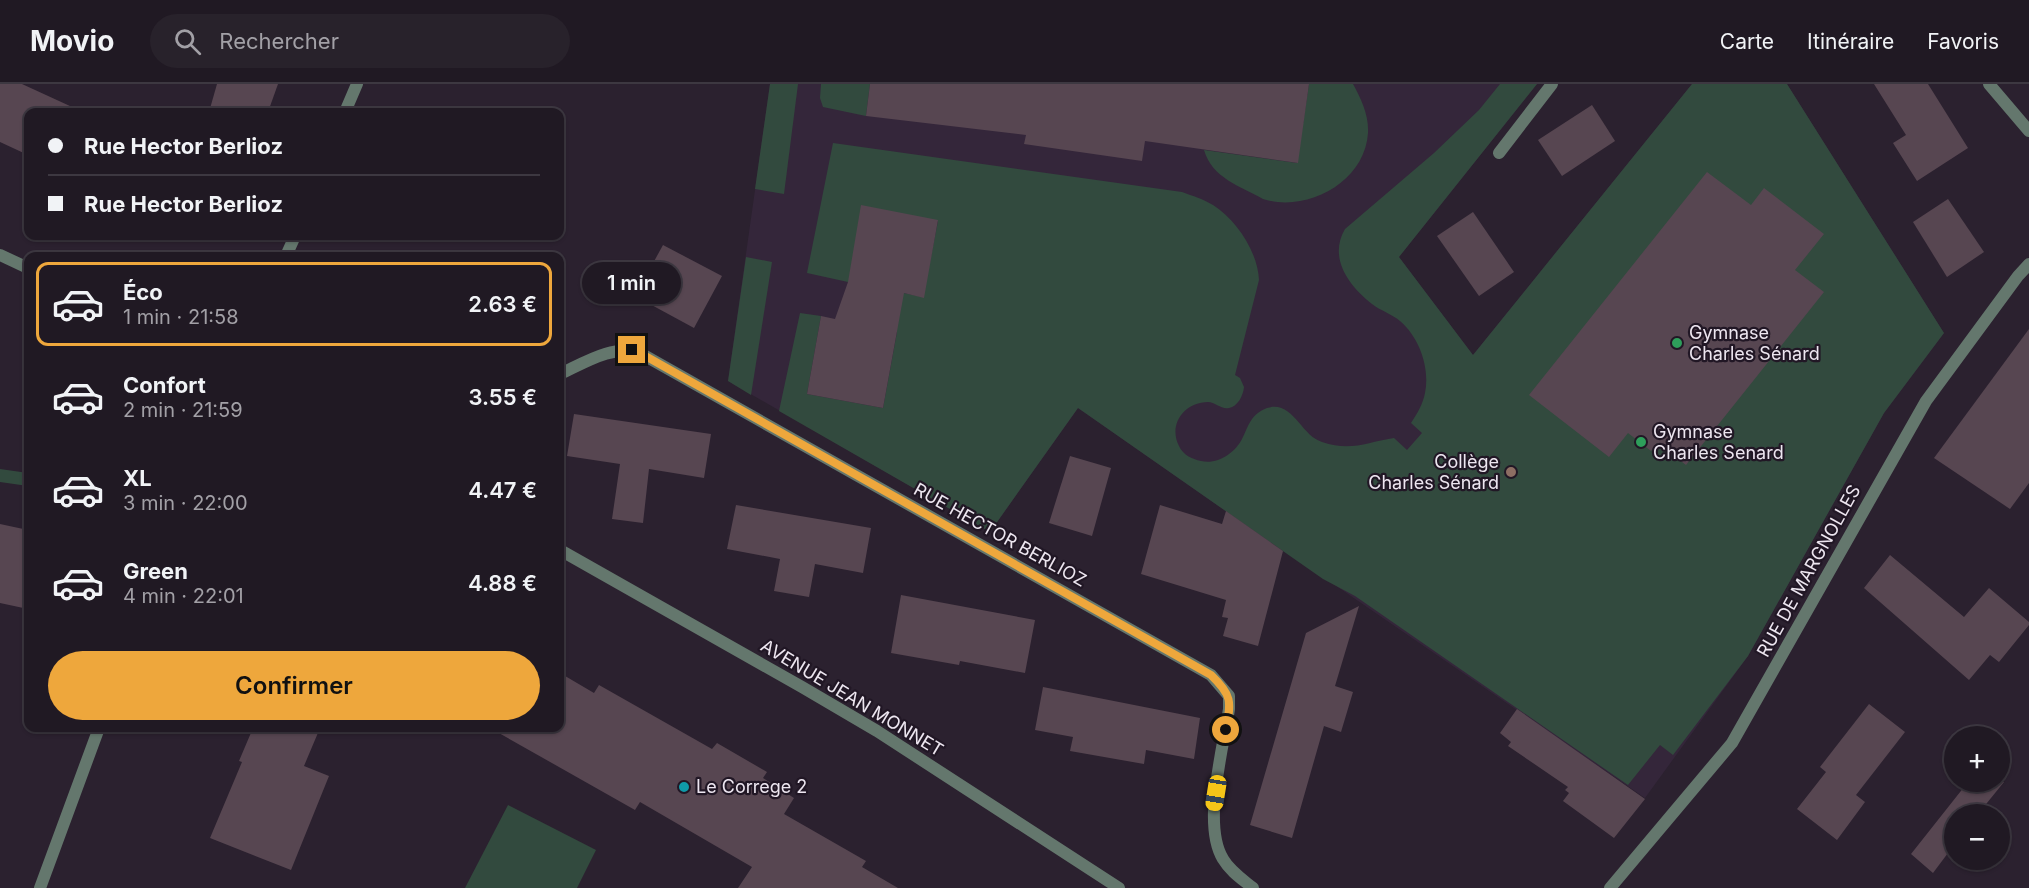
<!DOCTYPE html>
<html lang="fr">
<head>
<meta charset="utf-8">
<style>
  :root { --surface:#201923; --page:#28222b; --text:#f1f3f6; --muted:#a2a0a6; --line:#3d3841; --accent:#eea73c }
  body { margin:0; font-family:Inter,sans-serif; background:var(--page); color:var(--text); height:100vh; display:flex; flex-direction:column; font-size:22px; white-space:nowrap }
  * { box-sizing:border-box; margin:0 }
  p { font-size:20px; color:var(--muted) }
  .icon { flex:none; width:33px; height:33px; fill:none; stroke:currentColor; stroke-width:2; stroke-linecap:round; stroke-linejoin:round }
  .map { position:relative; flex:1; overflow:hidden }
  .panel { position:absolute; left:24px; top:168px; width:540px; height:480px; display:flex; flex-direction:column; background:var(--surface); border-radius:12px; box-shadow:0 2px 4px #0004,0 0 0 2px var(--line) }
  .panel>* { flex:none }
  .top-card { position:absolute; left:24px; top:24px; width:540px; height:132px; border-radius:12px; box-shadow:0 2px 4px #0004,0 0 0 2px var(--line); display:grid; align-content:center; height:132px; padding:0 24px; background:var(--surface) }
  .tools { position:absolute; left:1944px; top:642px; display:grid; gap:12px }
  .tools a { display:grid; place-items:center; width:66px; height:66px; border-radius:50%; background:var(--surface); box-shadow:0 2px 4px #0004,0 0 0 2px var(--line); font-size:30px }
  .end { position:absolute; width:27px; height:27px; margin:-14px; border:8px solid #eea73c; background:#111; box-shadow:0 0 0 3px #111 }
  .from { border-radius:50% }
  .bubble { position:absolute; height:42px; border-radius:21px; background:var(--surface); box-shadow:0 2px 4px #0004,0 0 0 2px var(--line); font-size:20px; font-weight:600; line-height:42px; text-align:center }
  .car { position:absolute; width:18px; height:36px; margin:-18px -9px; border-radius:8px; box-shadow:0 0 4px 2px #0007; background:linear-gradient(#f5c518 24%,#345 0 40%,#f5c518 0 76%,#345 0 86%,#f5c518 0) }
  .top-card b { display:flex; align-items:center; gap:21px; height:57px; font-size:22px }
  .top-card b+b { border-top:2px solid var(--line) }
  .top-card i { width:15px; height:15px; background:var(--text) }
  ul { padding:10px 0 0; list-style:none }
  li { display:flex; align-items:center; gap:18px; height:84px; margin:0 12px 9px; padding:0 12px; border:3px solid transparent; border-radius:12px }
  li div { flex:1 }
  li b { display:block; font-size:22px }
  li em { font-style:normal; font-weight:600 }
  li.on { border-color:var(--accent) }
  li>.icon { width:54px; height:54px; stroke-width:1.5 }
  .cta { display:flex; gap:12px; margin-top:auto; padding:12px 24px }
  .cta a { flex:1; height:69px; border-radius:36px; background:var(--accent); color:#111; font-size:24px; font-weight:600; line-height:69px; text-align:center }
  header { display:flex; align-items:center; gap:36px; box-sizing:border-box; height:84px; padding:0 30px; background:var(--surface); border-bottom:2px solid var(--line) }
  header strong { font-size:28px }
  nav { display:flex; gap:33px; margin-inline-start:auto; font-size:21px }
  .search { width:420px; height:54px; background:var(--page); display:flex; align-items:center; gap:15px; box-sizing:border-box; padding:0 21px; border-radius:33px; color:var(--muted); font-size:22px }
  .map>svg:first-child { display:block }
  .built { fill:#34263a }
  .green { fill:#324a3e }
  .building { fill:#574651 }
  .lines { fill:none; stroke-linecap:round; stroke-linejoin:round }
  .service { stroke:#64776d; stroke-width:12 }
  .minor { stroke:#64776d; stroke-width:12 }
  .tertiary { stroke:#64776d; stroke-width:12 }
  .route { stroke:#eea73c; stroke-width:8 }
  .leisure-dot { fill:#2e9e5b; stroke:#211725; stroke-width:2 }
  .education-dot { fill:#8d6e63; stroke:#211725; stroke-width:2 }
  .culture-dot { fill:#0f9aa8; stroke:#211725; stroke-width:2 }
  .labels { text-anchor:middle; stroke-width:4.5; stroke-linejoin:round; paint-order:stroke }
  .poi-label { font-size:18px; fill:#ede6f0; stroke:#211725; text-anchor:start }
  .street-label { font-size:18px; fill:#ede6f0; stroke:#211725 }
</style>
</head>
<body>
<header>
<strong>Movio</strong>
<div class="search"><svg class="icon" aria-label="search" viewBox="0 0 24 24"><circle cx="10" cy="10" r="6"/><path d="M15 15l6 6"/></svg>Rechercher</div>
<nav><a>Carte</a><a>Itinéraire</a><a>Favoris</a></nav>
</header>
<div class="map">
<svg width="2029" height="804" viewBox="0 0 2029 804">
  <rect width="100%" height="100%" fill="#2b212f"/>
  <polygon class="built" points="770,0 1537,0 1399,173 1473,271 1692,0 1787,0 1944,249 1884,329 1748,572 1645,714 1300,477 1283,467 1078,324 990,448 728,297"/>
  <g class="green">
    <polygon points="770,0 798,0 784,110 755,105"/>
    <polygon points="821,0 870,0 866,32 823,23 820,14"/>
    <path d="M1309 0H1353C1361 15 1369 31 1368 49 1365 98 1307 129 1263 115 1240 102 1212 94 1204 66L1297 79Z"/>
    <path d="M1500 0H1537L1399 173 1473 271 1692 0H1787L1944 249 1884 329 1748 572 1673 671 1660 661 1628 701 1355 512 1323 495 1078 324 990 448 779 327 800 229 821 232 807 310 883 324 897 248 894 207 923 213 938 137 848 198 807 189 833 59 1182 108C1193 112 1203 115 1213 121 1237 136 1258 169 1259 196L1235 291 1240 294 1244 303C1243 312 1238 322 1229 324 1222 326 1215 318 1208 318 1184 318 1168 341 1179 362 1183 371 1192 375 1201 377 1217 381 1235 369 1242 355 1249 341 1251 330 1267 324 1293 316 1301 352 1322 358 1351 368 1367 358 1394 354L1407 366 1422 349 1411 339C1417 330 1423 320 1425 309 1430 285 1420 254 1400 237 1392 230 1381 227 1372 220 1349 202 1328 174 1345 145L1434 69 1479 26Z"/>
    <polygon points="746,173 772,178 751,311 728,297"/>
    <polygon points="0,385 28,389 28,402 0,398"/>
    <polygon points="508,721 596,766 577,804 465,804"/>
  </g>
  <g class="building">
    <polygon points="0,0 22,0 83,28 28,28 28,71 0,58"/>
    <polygon points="217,0 278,0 268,28 209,28"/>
    <polygon points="870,0 1309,0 1298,79 1145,57 1142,77 1024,60 1026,51 866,32"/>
    <polygon points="1874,0 1928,0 1968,64 1917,97 1893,59 1906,51"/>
    <polygon points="1592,21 1615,57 1562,92 1538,56"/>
    <polygon points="1707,88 1751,121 1764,104 1824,150 1795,186 1824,208 1686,381 1657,359 1651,367 1628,349 1609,373 1529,311"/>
    <polygon points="1948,115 1984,168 1947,193 1913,138"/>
    <polygon points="861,121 938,136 924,214 904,209 883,324 807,310 821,232 835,235 848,198"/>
    <polygon points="1473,128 1514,188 1479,212 1437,152"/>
    <polygon points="663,161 722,192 694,244 635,212"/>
    <polygon points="2029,245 2029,399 2010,425 1934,374"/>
    <polygon points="574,330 711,350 704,394 649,385 643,439 612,435 620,380 567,372"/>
    <polygon points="1070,372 1111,384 1092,452 1049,439"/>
    <polygon points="736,421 871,444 863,489 815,480 809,513 774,507 780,475 727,465"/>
    <polygon points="1160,421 1222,440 1226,427 1283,467 1258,562 1223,552 1228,534 1222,533 1226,516 1141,490"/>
    <polygon points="0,440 28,446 28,525 0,519"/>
    <polygon points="1890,471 1964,533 1989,504 2029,538 2029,541 1999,578 1990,571 1969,596 1864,504"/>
    <polygon points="901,511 1035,536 1025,589 960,577 959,581 891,569"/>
    <polygon points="1359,522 1335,602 1353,608 1341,648 1324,642 1292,754 1250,741 1306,549"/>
    <polygon points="560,589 594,609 599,601 712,665 717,659 767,688 763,694 794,714 784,730 866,777 862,783 898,804 738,804 752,783 640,718 635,726 490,644 560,644"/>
    <polygon points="1043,603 1200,634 1194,675 1146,666 1144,680 1070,667 1073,653 1035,646"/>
    <polygon points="1869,620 1905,648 1856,711 1865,718 1837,756 1797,725 1826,688 1820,683"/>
    <polygon points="1517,625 1645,715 1614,754 1563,717 1569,709 1565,706 1568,703 1508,662 1511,658 1500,649"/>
    <polygon points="253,644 320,644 304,682 329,692 291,786 210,754 242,678 239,677"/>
    <polygon points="1968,698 2004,698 1978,730 1954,730 1954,761 1933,789 1911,770"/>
  </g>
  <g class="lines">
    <path class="service" d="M560 290C584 279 613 260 640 269L1211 591 1229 612V625C1223 665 1202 741 1223 775 1230 787 1242 795 1253 804"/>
    <g class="minor">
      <polyline points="1989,0 2029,47"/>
      <polyline points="1499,69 1552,0"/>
      <polyline points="560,466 802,603 877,647 1119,804"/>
      <polyline points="1610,804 1732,659 1926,317 2018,192 2029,180"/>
    </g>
    <g class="tertiary">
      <polyline points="345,28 357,0"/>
      <polyline points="0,171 28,184"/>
      <polyline points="286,172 295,152"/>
      <polyline points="40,804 99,644"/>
    </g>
  </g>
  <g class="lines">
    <path class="route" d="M632 266 640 269 1211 591C1233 612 1231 618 1226 646"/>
  </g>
  <g class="leisure-dot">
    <circle cx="1677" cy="259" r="6"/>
    <circle cx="1641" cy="358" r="6"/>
  </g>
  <circle class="education-dot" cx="1511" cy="388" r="6"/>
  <circle class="culture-dot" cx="684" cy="703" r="6"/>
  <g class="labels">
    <g class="poi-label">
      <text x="1689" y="255">Gymnase<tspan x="1689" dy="21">Charles Sénard</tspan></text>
      <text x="1653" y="354">Gymnase<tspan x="1653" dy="21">Charles Senard</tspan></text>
      <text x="1499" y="384" text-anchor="end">Collège<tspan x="1499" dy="21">Charles Sénard</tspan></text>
      <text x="696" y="709">Le Correge 2</text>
    </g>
    <g class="street-label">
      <text transform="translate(1000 451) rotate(29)" y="6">RUE HECTOR BERLIOZ</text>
      <text transform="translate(1809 487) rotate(-61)" y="6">RUE DE MARGNOLLES</text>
      <text transform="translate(852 614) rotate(31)" y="6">AVENUE JEAN MONNET</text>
    </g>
  </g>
</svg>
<div class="tools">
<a>+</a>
<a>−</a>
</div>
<i class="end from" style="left:1226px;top:646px"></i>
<i class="end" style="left:632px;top:266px"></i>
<div class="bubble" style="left:582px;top:178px;width:99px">1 min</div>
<i class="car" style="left:1216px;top:709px;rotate:189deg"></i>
<div class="top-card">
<b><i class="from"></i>Rue Hector Berlioz</b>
<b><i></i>Rue Hector Berlioz</b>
</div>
<section class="panel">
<ul>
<li class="on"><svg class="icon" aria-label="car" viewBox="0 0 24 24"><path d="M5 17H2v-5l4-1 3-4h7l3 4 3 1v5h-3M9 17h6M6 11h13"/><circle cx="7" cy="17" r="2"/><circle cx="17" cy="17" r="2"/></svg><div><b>Éco</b><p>1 min · 21:58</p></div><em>2.63 €</em></li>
<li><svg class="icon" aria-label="car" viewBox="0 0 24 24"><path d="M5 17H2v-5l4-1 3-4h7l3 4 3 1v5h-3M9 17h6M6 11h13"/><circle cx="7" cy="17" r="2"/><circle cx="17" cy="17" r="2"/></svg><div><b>Confort</b><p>2 min · 21:59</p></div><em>3.55 €</em></li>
<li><svg class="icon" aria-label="car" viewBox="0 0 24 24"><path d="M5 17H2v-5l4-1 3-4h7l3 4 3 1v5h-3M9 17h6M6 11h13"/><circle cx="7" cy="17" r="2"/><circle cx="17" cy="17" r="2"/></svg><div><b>XL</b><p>3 min · 22:00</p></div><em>4.47 €</em></li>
<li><svg class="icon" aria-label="car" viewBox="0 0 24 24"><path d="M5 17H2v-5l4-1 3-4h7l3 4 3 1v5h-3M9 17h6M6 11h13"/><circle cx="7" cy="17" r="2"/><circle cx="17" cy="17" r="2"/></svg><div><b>Green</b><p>4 min · 22:01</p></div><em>4.88 €</em></li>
</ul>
<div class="cta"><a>Confirmer</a></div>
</section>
</div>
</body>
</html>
